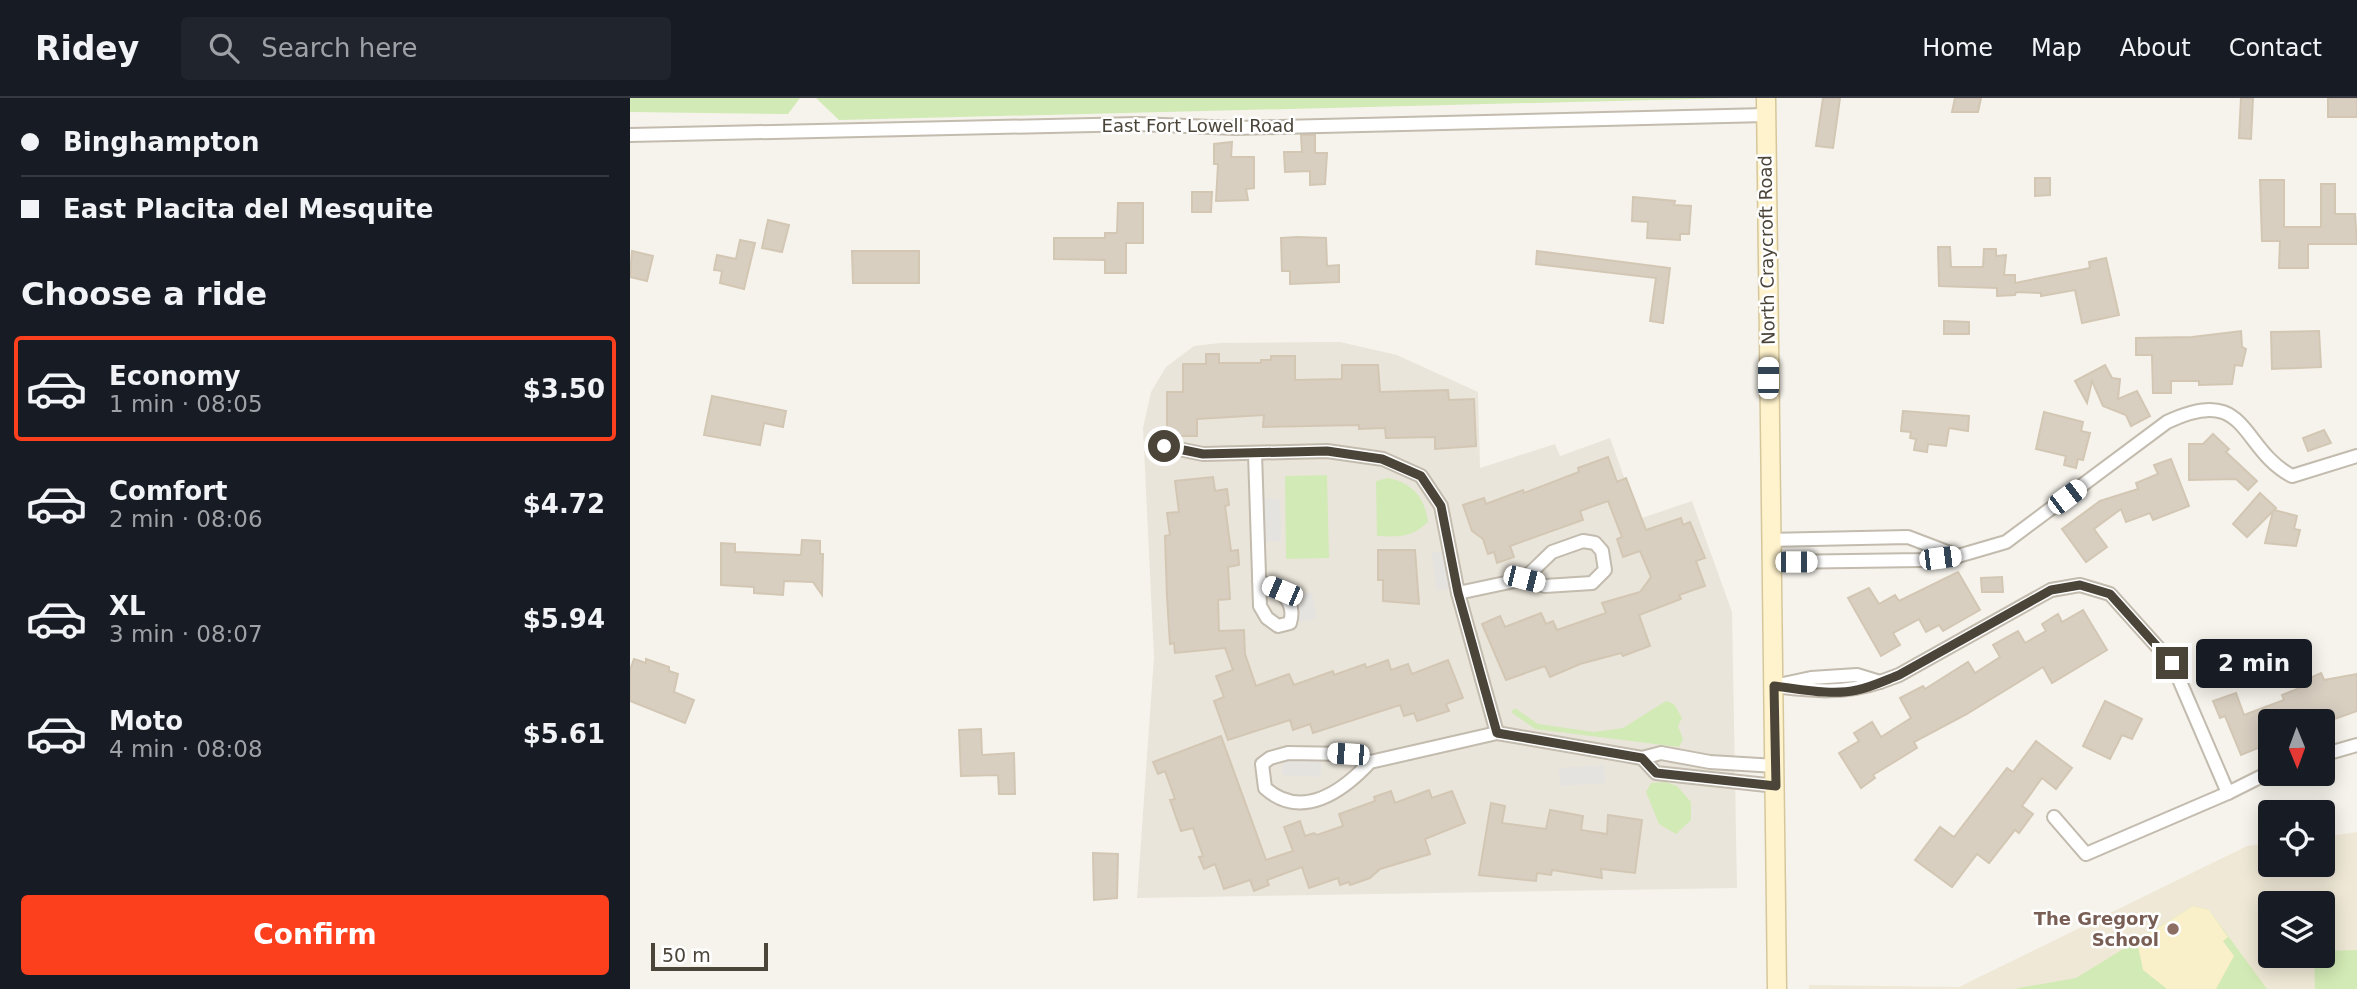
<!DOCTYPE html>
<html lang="en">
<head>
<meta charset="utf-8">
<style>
  :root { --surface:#171b24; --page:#20242c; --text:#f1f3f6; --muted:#9ea1a6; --line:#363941; --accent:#fc3f1d }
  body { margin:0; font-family:"DejaVu Sans",sans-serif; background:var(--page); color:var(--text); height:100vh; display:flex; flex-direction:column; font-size:26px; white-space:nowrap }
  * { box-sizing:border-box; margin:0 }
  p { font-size:23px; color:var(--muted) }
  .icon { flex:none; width:38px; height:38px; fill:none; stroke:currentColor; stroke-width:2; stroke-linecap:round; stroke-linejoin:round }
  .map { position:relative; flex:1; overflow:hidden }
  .side { display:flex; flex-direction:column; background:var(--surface); width:630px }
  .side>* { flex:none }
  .top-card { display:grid; align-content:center; height:154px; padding:0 21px; background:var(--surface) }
  .needle { width:46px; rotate:179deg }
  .tools { position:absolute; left:1628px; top:611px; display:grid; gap:14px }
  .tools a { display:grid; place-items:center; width:77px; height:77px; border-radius:7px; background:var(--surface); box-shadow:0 4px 18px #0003; font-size:35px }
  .scale { position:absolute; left:21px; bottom:18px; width:117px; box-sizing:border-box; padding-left:7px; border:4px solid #4b4439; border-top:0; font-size:19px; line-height:24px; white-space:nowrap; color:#4b4439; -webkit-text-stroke:5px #fff; paint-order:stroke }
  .end { position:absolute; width:32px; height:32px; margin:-16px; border:9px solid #4b4439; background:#fff; box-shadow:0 0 0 4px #fff }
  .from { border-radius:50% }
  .bubble { position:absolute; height:49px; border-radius:7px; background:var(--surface); box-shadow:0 4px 18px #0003; font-size:23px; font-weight:800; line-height:49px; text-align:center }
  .car { position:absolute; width:21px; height:42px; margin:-21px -10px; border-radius:9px; box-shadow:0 0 5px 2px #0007; background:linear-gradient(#fff 24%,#345 0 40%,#fff 0 76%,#345 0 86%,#fff 0) }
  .top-card b { display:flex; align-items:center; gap:24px; height:66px; font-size:26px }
  .top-card b+b { border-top:2px solid var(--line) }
  .top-card i { width:18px; height:18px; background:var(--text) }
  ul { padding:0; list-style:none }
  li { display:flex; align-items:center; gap:21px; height:105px; margin:0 14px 10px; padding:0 7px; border:4px solid transparent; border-radius:7px }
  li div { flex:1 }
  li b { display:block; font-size:26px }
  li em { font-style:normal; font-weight:800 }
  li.on { border-color:var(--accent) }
  li>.icon { width:63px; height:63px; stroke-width:1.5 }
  h2 { padding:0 21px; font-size:32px; line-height:84px }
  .cta { display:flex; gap:14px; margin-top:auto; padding:14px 21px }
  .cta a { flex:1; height:80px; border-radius:7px; background:var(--accent); color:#fff; font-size:28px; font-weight:800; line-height:80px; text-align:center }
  header { display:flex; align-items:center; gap:42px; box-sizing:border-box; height:98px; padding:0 35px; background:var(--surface); border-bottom:2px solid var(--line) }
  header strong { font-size:33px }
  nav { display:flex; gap:38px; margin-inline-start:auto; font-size:24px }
  .search { width:490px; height:63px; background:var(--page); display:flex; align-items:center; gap:18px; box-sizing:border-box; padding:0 24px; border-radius:7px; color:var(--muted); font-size:26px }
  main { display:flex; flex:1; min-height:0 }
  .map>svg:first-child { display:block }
  .residential { fill:#eae5da }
  .education { fill:#efe8d6; fill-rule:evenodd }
  .green { fill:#d2eab5 }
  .sand { fill:#f9efc9 }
  .parking { fill:#e5e3e0 }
  .building { fill:#d8cfc1; stroke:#d3c7b4; stroke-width:2 }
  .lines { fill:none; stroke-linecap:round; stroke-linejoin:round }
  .street-casing { stroke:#c2bbae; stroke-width:16 }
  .secondary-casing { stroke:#d6c79b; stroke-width:21 }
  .street { stroke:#fff; stroke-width:12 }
  .secondary { stroke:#fff3cd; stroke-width:18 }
  .route { stroke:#4b4439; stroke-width:9 }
  .education-dot { fill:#8d6e63; stroke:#fff; stroke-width:2.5 }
  .labels { text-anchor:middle; stroke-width:5; stroke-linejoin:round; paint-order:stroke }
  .street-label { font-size:18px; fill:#4b4439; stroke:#fff }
  .education-label { font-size:18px; font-weight:bold; fill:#785e54; stroke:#fff; text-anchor:end }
</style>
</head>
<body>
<header>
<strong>Ridey</strong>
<div class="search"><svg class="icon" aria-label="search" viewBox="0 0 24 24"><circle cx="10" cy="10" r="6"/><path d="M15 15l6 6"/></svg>Search here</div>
<nav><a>Home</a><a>Map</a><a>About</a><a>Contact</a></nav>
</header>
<main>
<section class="side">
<div class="top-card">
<b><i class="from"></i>Binghampton</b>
<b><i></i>East Placita del Mesquite</b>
</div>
<h2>Choose a ride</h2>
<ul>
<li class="on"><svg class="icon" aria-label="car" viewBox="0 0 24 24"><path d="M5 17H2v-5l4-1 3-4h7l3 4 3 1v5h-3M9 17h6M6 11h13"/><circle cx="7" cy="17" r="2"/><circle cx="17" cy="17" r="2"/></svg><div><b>Economy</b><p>1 min · 08:05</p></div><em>$3.50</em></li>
<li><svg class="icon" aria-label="car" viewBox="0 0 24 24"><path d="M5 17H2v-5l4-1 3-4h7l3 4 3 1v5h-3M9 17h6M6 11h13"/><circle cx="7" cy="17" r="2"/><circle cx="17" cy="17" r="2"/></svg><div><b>Comfort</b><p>2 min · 08:06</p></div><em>$4.72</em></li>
<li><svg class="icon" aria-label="car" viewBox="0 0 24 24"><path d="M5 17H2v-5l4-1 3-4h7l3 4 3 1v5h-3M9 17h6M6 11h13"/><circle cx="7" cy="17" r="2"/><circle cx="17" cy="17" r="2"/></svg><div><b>XL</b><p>3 min · 08:07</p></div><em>$5.94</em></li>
<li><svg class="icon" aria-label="car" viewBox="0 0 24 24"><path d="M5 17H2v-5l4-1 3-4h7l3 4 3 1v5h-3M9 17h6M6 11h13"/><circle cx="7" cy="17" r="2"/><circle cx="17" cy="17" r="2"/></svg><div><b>Moto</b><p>4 min · 08:08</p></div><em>$5.61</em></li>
</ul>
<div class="cta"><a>Confirm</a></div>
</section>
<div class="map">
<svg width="1727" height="891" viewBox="0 0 1727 891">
  <rect width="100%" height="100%" fill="#f6f3ec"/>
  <polygon class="residential" points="710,244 767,257 848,294 850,370 925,346 930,358 980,340 1009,421 1062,403 1102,514 1107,790 507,800 524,559 513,330 521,294 536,269 564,248 590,245"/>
  <path class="education" d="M1727 734V891H1179V887L1329 889 1617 748 1640 745V766H1692V739ZM1640 805H1692V858H1640Z"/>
  <g class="green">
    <polygon points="0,0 170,0 158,16 0,14"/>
    <polygon points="186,0 1103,0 209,22"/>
    <polygon points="697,377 699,460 656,461 655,378"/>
    <path d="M758 380C783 385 795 400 798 424 781 440 769 439 747 438L746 383Z"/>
    <polygon points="1036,603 1044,606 1052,620 1048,628 1053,641 1049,649 905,631 881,614 885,610 908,626 964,634 993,630"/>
    <polygon points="1036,684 1047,688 1061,704 1061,722 1046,736 1029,726 1016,694 1021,685"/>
    <polygon points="1563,808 1579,812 1637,891 1383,891 1446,880"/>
    <polygon points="1727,852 1727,891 1685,891 1684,858 1692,858 1692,853"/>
  </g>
  <polygon class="sand" points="1563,808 1579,812 1598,839 1593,843 1604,858 1586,891 1537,891 1513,872 1507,843"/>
  <g class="parking">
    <polygon points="632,401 650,401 651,443 632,444"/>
    <polygon points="828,453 832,489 807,493 801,454"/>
    <polygon points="682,494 687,520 669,524 664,498"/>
    <polygon points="653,657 691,659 691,679 652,677"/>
    <polygon points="974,667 975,685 930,688 929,670"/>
  </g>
  <g class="building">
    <polygon points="1193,0 1210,0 1203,50 1186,48"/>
    <polygon points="1325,0 1351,0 1348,14 1322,14"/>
    <polygon points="1611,0 1623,0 1621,41 1609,40"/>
    <rect x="1698" y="0" width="29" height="19"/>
    <polygon points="671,37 685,37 685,55 697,55 695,86 680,87 680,73 655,74 654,54 672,54"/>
    <polygon points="602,44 601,59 624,59 624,90 616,91 618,102 586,103 588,66 584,66 584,46"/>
    <polygon points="1405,80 1420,80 1420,97 1405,98"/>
    <polygon points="1630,82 1654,82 1654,129 1691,129 1691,86 1705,86 1705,116 1725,116 1727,146 1678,146 1678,170 1649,170 1650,143 1632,143"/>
    <polygon points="562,94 582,94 581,114 562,114"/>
    <polygon points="1003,99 1045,103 1044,107 1061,108 1059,136 1050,136 1050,142 1017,140 1018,124 1002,123"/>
    <polygon points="488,105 513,105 513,145 496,145 496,175 475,175 475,162 424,161 424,140 475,140 475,135 487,135"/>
    <polygon points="138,122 159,127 152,154 132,150"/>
    <polygon points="668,139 696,140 697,168 709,167 709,184 660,186 660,173 652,173 651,140"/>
    <polygon points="110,142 125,145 114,191 90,185 92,173 84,172 87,157 106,161"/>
    <polygon points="1308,149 1320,149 1321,169 1353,169 1354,151 1366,151 1366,158 1376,157 1374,177 1385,177 1385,185 1460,170 1459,164 1476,160 1489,217 1452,225 1445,192 1411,198 1411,195 1386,194 1385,197 1367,198 1367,190 1309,188"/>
    <polygon points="2,153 23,158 17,183 0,179"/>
    <polygon points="222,153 289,153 289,185 223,185"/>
    <polygon points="907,153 1040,170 1033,225 1020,223 1026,180 906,166"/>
    <polygon points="1314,223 1339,224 1339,236 1314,236"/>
    <polygon points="1611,233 1612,249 1616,251 1612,268 1605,267 1602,286 1569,287 1569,283 1541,283 1541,295 1523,295 1522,257 1506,257 1506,240 1562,239"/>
    <polygon points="1689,233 1691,269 1642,271 1641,234"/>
    <polygon points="576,256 589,256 589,265 631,265 631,262 641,262 641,258 665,258 665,282 712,281 712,267 748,267 750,294 818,292 819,302 844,301 846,348 805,351 805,339 756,340 755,330 729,331 729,327 633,329 634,317 567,321 567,338 537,338 537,294 553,294 553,266 576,266"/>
    <polygon points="1475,267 1482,280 1490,281 1488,301 1507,293 1520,318 1501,328 1496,317 1473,308 1462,283 1457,305 1445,283"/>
    <polygon points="82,298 156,313 153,329 134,325 130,347 74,337"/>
    <polygon points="1273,313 1339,318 1338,333 1319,330 1316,348 1298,346 1297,354 1284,352 1286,341 1280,340 1281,334 1271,333"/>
    <polygon points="1414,314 1453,324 1451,333 1460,335 1453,362 1448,361 1446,370 1434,367 1436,358 1406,351"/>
    <polygon points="1694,332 1701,345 1678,353 1673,340"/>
    <polygon points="1583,336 1599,351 1596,354 1627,383 1618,392 1606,381 1559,382 1559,346 1573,346"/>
    <polygon points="978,359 987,384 996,380 1016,432 1051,420 1053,427 1060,424 1075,460 1066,463 1075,488 1049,497 1051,501 1009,517 1020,548 993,558 991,555 950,566 920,579 915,568 876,582 852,526 870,518 875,529 911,515 916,526 923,523 927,532 976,515 972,505 1010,494 1021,479 1010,453 993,459 987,441 992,439 978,403 950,413 953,422 880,448 884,459 867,465 864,454 858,456 853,441 842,433 833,407 854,400 856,406 893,392 894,395 949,374 948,370"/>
    <polygon points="1541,361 1559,408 1523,422 1520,415 1496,424 1491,411 1464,431 1477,449 1456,464 1432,431 1470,403 1508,391 1506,385 1528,376 1524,367"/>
    <polygon points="583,379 585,393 597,391 599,407 595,408 601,453 608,452 609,467 598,469 600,501 588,502 589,533 614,532 615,556 626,588 659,576 664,587 703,573 704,577 735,566 736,570 758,562 761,572 778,566 782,576 818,562 833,600 816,606 819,613 787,623 784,615 774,618 770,607 683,635 680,626 663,632 660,622 598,642 584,603 594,599 586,578 603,572 595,550 545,555 544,545 540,546 537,499 535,438 540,437 537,415 549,414 545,383"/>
    <polygon points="1630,395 1646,410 1644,412 1667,418 1664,431 1670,432 1666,448 1635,445 1643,413 1617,439 1603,426"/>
    <polygon points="172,442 190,443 190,456 193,456 192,497 183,484 154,483 153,497 124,495 124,489 91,487 91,445 105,446 105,454 171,457"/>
    <polygon points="748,452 785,452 789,506 753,503 753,482 748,482"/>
    <polygon points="1328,474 1350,512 1313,533 1309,527 1296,534 1289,521 1263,535 1270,547 1251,558 1218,500 1239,490 1249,506 1265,497 1269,503"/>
    <polygon points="1372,479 1373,494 1352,494 1351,480"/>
    <polygon points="1453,512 1477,552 1422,585 1413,569 1337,616 1284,644 1287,650 1243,677 1245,680 1231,690 1209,655 1229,643 1224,635 1242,624 1251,639 1281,620 1270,600 1293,588 1295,591 1338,564 1345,575 1370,559 1363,547 1388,533 1395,545 1416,533 1412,526 1428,516 1432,524"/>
    <polygon points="4,561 16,565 16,561 39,569 39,573 48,576 44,594 64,602 55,625 0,603 0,572"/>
    <polygon points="1691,575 1694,582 1727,576 1727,613 1699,623 1640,623 1640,645 1611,657 1595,618 1590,620 1583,603 1606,595 1614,617 1654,602 1652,597 1675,588 1673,583"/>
    <polygon points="1475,603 1512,621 1502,641 1492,637 1480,661 1453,648"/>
    <polygon points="351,631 352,657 384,655 385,696 369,696 368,677 331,678 329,632"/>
    <polygon points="591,638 636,762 663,753 654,729 670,723 675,738 684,735 687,737 713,728 709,716 745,703 744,699 761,693 765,705 799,692 802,700 822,693 835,725 795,741 800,756 750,771 740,780 720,787 719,784 710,787 708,780 679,790 672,769 637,782 639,787 624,793 620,782 594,791 585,766 574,771 569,759 573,758 563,730 551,733 540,702 545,701 535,673 528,676 523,664"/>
    <polygon points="1406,643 1442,670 1426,691 1412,680 1392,708 1403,716 1389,735 1385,732 1359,765 1347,756 1322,789 1285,762 1310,729 1324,739 1377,670 1383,674"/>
    <polygon points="861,705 875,708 872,725 916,731 920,712 953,718 951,732 977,736 978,717 1012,722 1005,775 971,771 972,780 922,772 921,777 907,775 906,783 849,777"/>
    <polygon points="463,755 488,756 487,800 464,802"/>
  </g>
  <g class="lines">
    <g class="street-casing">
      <g id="street">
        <polyline points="0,37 508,26 606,30 1136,17"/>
        <polyline points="534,348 573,356 697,353 753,361 791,378 811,408 828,495 867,635"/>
        <path d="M625 355 630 508 637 520 648 528 660 525C667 501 648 491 629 483"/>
        <polyline points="1140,442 1278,439 1328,458"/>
        <polygon points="953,443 965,445 972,453 975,472 962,485 915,488 894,481 922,454"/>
        <path d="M1141 464 1293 462 1328 458 1376 444 1537 324C1619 285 1609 350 1662 378L1727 358"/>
        <polyline points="828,495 894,481"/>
        <path d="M1227 577 1250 584C1215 596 1182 593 1144 588L1181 580Z"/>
        <polyline points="1250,584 1269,577 1421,492 1450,487 1480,496 1542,565 1598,695"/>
        <polyline points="1692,657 1727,647"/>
        <path d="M740 664C713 693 672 723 635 690L632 666 640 660 658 655 718 656 740 664 867 635 1012 660"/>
        <polyline points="1146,688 1026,675 1012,660 1031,655 1080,664 1146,668"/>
        <polyline points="1424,719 1456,756 1598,695 1640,674"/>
      </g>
    </g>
    <g class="secondary-casing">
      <polyline id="secondary" points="1136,0 1147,891"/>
    </g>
    <use href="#street" class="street"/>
    <use href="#secondary" class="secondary"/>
  </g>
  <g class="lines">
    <path class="route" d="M534 348 573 356 697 353 752 361 791 378 811 408 828 495 867 635 1012 660 1026 675 1146 688 1144 588C1170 591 1202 598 1227 592 1242 589 1256 582 1269 577L1421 492 1450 487 1480 496 1542 565"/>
  </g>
  <circle class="education-dot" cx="1543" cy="831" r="7"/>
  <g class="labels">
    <g class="street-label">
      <text x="568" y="34">East Fort Lowell Road</text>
      <text transform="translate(1137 152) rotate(-91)" y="6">North Craycroft Road</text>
    </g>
    <g class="education-label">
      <text x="1529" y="827">The Gregory<tspan x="1529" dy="21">School</tspan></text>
    </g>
  </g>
</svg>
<div class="tools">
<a><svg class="needle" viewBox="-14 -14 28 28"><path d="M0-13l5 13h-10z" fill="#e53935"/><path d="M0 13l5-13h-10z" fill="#9ea1a6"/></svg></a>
<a><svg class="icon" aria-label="locate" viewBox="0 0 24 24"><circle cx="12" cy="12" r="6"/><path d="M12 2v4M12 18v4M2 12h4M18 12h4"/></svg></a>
<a><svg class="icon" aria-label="layers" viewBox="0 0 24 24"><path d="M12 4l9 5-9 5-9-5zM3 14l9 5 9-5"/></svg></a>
</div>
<div class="scale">50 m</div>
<i class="end from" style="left:534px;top:348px"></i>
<i class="end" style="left:1542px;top:565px"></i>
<div class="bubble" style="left:1566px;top:541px;width:116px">2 min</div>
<i class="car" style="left:1138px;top:280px;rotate:0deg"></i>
<i class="car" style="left:1437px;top:399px;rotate:53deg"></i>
<i class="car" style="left:1310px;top:460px;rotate:83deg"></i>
<i class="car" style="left:1166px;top:464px;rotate:90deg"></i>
<i class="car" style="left:894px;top:481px;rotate:104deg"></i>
<i class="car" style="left:652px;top:493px;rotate:293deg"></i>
<i class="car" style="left:718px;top:656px;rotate:274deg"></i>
</div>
</main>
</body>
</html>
